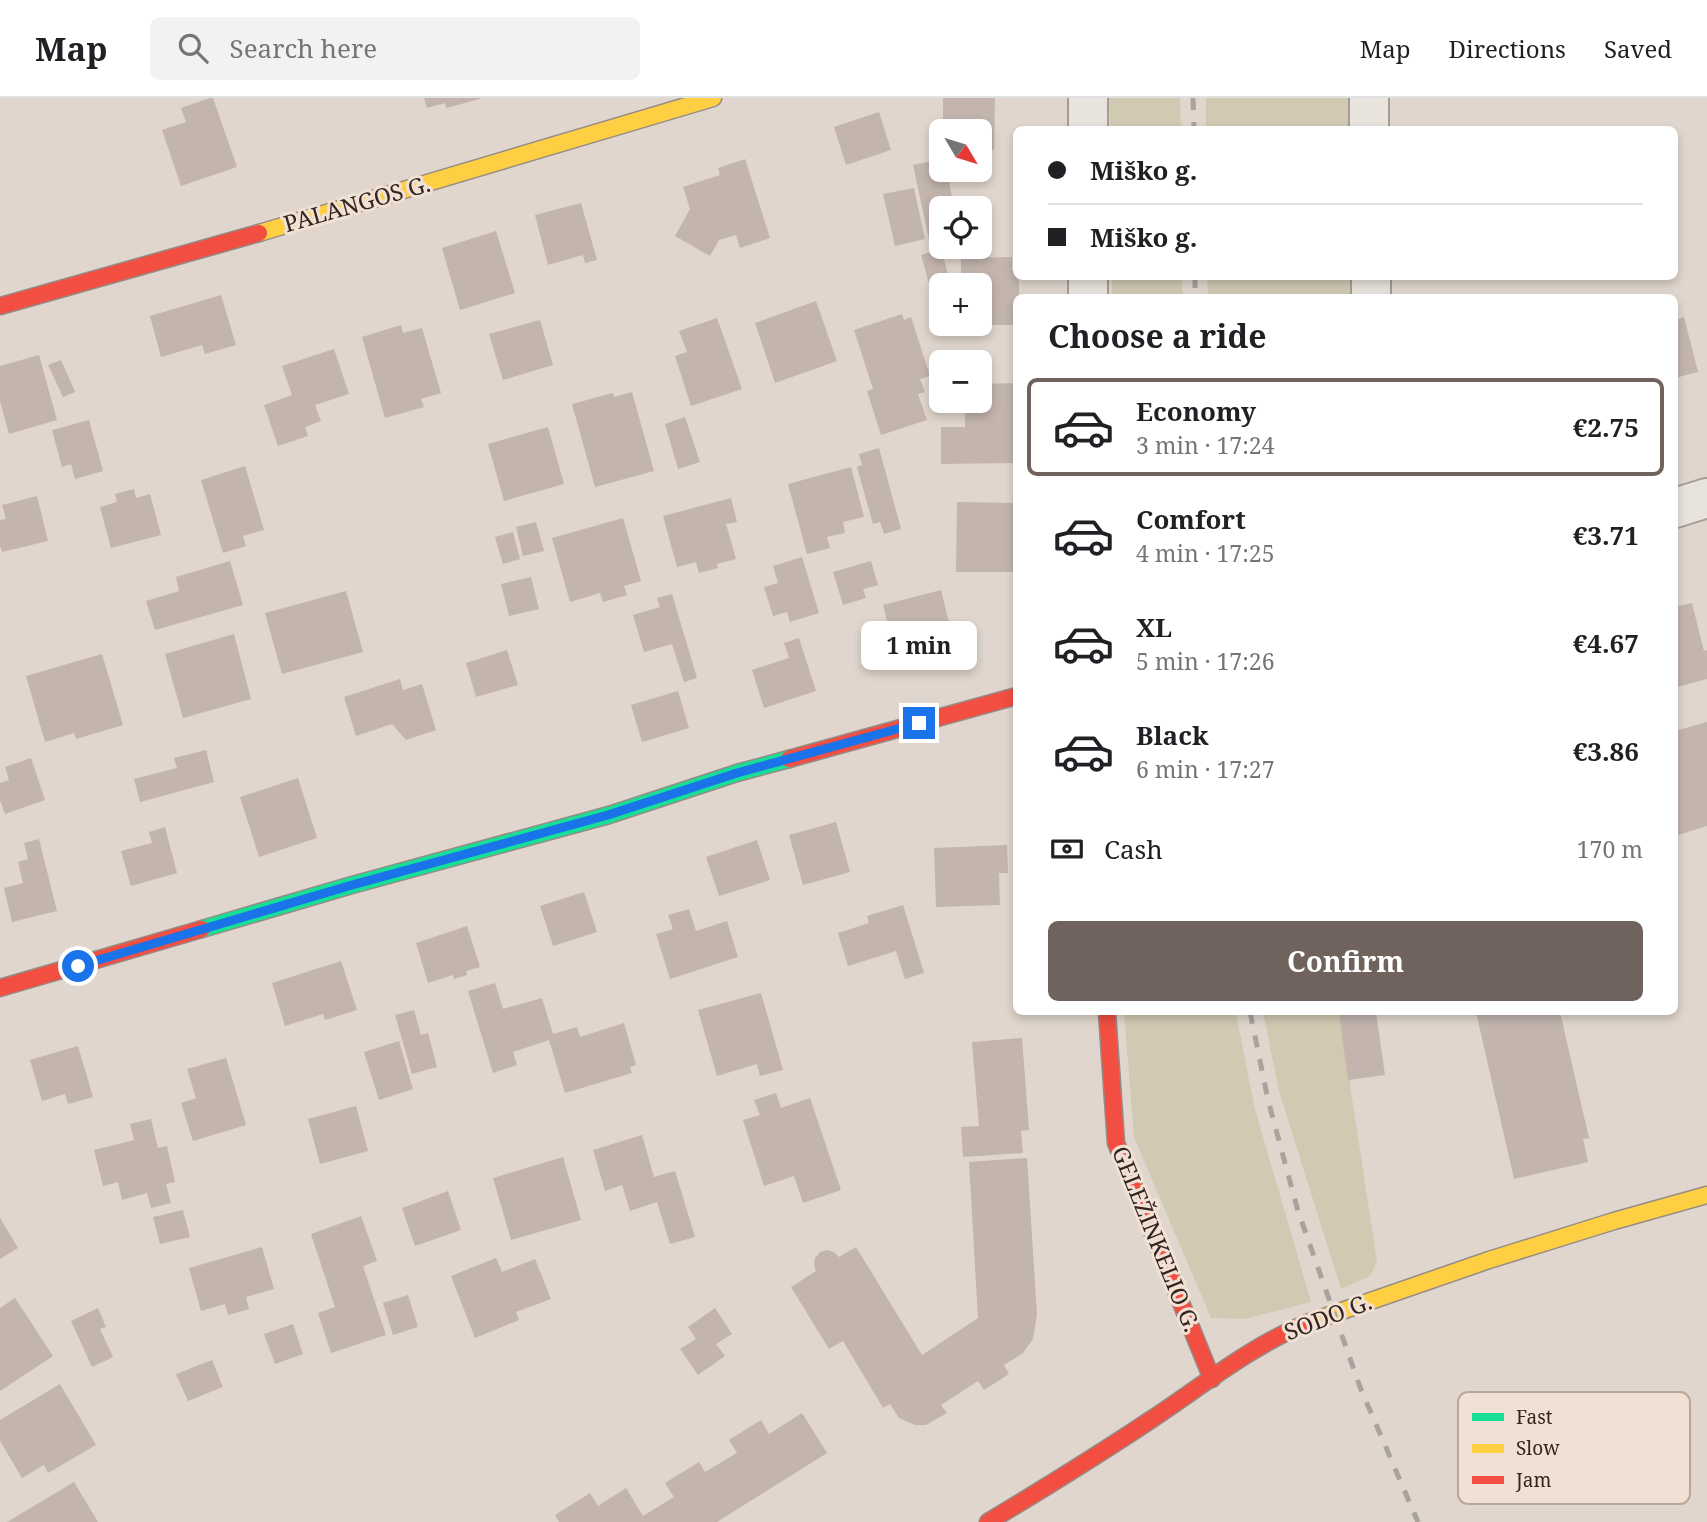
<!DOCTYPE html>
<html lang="en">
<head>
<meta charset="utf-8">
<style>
  :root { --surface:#fff; --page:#f2f2f2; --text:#202124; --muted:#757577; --line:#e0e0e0; --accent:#70625c }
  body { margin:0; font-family:"Noto Serif",serif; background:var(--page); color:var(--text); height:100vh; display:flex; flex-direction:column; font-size:26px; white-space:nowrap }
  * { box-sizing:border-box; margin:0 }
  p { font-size:23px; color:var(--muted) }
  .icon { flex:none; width:38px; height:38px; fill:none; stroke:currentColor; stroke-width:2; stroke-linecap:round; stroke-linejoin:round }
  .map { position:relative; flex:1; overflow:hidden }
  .side { position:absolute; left:1013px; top:196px; width:665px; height:721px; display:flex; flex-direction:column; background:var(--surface); border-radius:10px; box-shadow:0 4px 10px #0003 }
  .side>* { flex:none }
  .guide { position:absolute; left:1013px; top:28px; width:665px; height:154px; border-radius:10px; box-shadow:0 4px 10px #0003; display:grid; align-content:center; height:154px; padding:0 35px; background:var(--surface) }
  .needle { width:46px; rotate:128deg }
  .controls { position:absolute; left:929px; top:21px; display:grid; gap:14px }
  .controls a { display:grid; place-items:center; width:63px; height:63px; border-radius:10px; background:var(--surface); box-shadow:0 4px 10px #0003; font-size:35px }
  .end { position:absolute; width:32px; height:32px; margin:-16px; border:9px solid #1a73e8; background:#fff; box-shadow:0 0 0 4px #fff }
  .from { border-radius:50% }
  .bubble { position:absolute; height:49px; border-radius:10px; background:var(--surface); box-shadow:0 4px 10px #0003; font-size:23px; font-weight:700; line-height:49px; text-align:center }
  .guide b { display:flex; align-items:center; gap:24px; height:66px; font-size:26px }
  .guide b+b { border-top:2px solid var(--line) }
  .guide i { width:18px; height:18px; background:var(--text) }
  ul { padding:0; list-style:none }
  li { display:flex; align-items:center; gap:21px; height:98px; margin:0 14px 10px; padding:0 21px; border:4px solid transparent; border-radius:10px }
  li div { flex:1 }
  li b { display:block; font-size:26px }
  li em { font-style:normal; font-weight:700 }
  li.selected { border-color:var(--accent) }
  li>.icon { width:63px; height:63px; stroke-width:1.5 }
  h2 { padding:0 35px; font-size:32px; line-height:84px }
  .pay { display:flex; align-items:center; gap:18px; height:77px; padding:0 35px; font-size:26px }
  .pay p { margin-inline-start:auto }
  .action { display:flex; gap:14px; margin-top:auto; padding:14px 35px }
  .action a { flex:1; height:80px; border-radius:10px; background:var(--accent); color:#fff; font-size:28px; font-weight:700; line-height:80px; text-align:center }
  header { display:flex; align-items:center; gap:42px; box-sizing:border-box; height:98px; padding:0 35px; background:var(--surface); border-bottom:2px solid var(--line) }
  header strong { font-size:33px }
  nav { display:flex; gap:38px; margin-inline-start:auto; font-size:24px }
  .search { width:490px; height:63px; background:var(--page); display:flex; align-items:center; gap:18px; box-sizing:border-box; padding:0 24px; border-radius:10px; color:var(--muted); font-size:26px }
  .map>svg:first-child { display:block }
  .green { fill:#d1c9b2 }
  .building { fill:#c3b4ae }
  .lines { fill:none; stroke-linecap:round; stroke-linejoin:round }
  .street-casing { stroke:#a59c96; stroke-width:42 }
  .fast-casing { stroke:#958c86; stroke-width:19 }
  .slow-casing { stroke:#958c86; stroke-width:19 }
  .jam-casing { stroke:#958c86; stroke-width:19 }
  .street { stroke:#e9e3dd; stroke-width:38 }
  .fast { stroke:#16e098; stroke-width:16 }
  .slow { stroke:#ffcf43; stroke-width:16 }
  .jam { stroke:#f24e42; stroke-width:16 }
  .rail { stroke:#a9a29d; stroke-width:5; stroke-dasharray:12 12; stroke-linecap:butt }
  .route { stroke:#1a73e8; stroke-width:9 }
  .labels { text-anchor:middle; stroke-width:6; stroke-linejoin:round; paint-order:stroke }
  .street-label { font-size:23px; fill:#33241f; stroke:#f0e1d4 }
  .key { fill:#f0e1d4; stroke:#b7a89e; stroke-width:2 }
  .key-label { font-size:19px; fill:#33241f }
</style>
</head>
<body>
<header>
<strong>Map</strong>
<div class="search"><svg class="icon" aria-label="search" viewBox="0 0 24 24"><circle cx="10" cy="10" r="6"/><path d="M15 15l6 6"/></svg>Search here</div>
<nav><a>Map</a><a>Directions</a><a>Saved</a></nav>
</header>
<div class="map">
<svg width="1707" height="1424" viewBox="0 0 1707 1424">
  <rect width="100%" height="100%" fill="#e0d6cd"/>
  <g class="green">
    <polygon points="1109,0 1180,0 1181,31 1110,31"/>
    <rect x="1206" y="0" width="152" height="31"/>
    <polygon points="1112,179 1182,179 1183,199 1112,199"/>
    <polygon points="1207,179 1359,179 1359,199 1208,199"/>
    <polygon points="1124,914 1236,914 1254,1008 1311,1204 1245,1221 1211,1220 1134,1039"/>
    <polygon points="1263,914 1339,914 1377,1164 1370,1178 1341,1191 1279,993"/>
  </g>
  <g class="building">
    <polygon points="210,0 213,0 237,69 181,88 162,32 186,24 181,10"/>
    <polygon points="424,0 480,0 480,1 446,10 445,5 427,10"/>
    <polygon points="943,0 995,0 994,52 980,51 980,33 943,33"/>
    <polygon points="879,14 891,52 846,67 834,29"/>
    <polygon points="745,61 770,140 740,150 736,137 719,142 710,158 675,138 690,111 683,89 720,77 718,70"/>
    <polygon points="942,61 942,72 947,72 954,110 942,110 942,147 931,150 913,67"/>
    <polygon points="914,90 925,141 895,148 883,96"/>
    <polygon points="581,105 597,162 585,165 583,157 548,167 535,117"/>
    <polygon points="496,133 515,195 460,212 442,150"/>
    <polygon points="941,151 951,187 942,187 942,197 933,199 921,157"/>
    <polygon points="1012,159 1012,173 1017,173 1017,178 1019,178 1019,200 1017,200 1017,227 980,227 980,187 961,187 961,160"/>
    <polygon points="221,197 236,247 205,256 202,247 161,259 150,218"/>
    <polygon points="816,203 837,263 775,285 755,225"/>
    <polygon points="902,216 904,222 911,219 930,278 920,281 925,294 918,296 927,322 881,337 867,293 873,291 854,232"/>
    <polygon points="1684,219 1698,274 1675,280 1675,222"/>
    <polygon points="717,220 742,291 691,308 675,258 687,254 679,233"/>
    <polygon points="540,222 553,267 503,282 489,236"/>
    <polygon points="401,227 403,235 422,230 441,295 421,301 424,309 385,320 362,239"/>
    <polygon points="334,251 349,296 315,307 321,323 305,329 308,338 278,348 264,307 292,297 282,268"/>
    <polygon points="39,257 57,322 9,336 0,303 0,268"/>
    <polygon points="61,262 75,294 63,299 48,267"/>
    <polygon points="1017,285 1015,365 941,366 941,329 965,329 965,303 980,303 980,286"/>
    <polygon points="632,294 654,373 595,389 572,306 613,295 614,299"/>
    <polygon points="685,319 700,364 678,371 665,326"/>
    <polygon points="89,322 103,373 75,381 71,366 62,369 52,332"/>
    <polygon points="548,329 564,386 504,403 488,346"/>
    <polygon points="879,350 901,431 884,436 880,424 873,426 857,369 862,367 859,356"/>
    <polygon points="245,368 264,432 243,438 246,448 223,455 201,382"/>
    <polygon points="851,369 864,419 843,424 845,435 827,439 830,450 807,456 788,386"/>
    <polygon points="134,391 136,400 150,396 161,437 111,450 100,409 117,404 115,396"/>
    <polygon points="37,398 48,443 2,454 0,448 0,422 6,421 2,407"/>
    <polygon points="731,400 737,424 726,426 736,461 717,466 718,470 699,475 696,464 677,469 663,418"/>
    <polygon points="957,404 1017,405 1017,474 956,474"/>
    <polygon points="623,420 641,483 624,488 627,497 603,504 600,495 570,504 552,440"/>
    <polygon points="536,424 544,453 523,458 516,429"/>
    <polygon points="513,434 520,461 503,466 495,439"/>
    <polygon points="802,459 819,515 790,524 787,514 773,518 764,489 778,485 773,468"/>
    <polygon points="230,463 243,507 155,532 146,503 179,493 176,479"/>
    <polygon points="871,463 878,487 863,491 866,500 843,507 833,474"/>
    <polygon points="531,479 539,511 509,518 501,486"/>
    <polygon points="941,492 953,541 945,543 947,552 898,566 883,507"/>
    <polygon points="346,493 363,554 282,576 265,515"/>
    <polygon points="672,496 697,580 684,584 672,546 644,554 633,517 660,509 657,500"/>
    <polygon points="1692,505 1704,553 1707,552 1707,581 1677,589 1675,582 1675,509"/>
    <polygon points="234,536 251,601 183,620 165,556"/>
    <polygon points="799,540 816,593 764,610 752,572 789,560 784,545"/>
    <polygon points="507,552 518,587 476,599 466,565"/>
    <polygon points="102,556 123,627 76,641 74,635 45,644 26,578"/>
    <polygon points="400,581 403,592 422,586 436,632 406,642 392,626 356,638 344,599"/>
    <polygon points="678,593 689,630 642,644 631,607"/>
    <polygon points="1707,624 1707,728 1675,738 1675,633"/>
    <polygon points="206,652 214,684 140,704 134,681 177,670 174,660"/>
    <polygon points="31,660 45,702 5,716 0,702 0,685 9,682 5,669"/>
    <polygon points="298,680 317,740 259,759 240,699"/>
    <polygon points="836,724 850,774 803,787 789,737"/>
    <polygon points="165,729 177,775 131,788 121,753 152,745 149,734"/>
    <polygon points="39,741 57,813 12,824 4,790 23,785 18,764 28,761 24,745"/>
    <polygon points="757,742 770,782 719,798 706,759"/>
    <polygon points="1007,747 1008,775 999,775 1000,807 936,809 934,750"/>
    <polygon points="584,794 597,834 553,848 540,808"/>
    <polygon points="903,807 924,875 905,881 896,853 848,868 838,835 869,825 867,818"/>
    <polygon points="689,811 696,833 727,823 738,859 670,881 656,836 673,831 668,817"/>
    <polygon points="467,828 480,869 466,873 467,877 454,881 453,877 428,885 416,845"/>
    <polygon points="341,863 357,912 325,922 323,916 285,928 272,885"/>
    <polygon points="495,885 503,911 542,900 553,936 577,929 580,939 624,925 636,967 630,969 632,975 565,995 549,942 513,954 517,967 493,975 468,893"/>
    <polygon points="761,895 783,972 760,978 757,966 717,978 698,912"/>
    <polygon points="414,912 421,937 428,935 437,969 412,976 395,917"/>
    <polygon points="1339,914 1376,914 1385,977 1348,982"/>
    <polygon points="1476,914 1560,914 1589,1040 1583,1041 1588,1064 1514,1081"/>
    <polygon points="1022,940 1029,1032 1021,1033 1023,1055 963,1059 961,1029 979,1028 972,944"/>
    <polygon points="399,943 413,991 379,1002 364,954"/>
    <polygon points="78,948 93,999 68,1006 65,996 42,1003 30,962"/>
    <polygon points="226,960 246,1027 193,1043 181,1005 196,1000 187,971"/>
    <polygon points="776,995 781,1010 810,1000 841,1092 803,1105 794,1078 764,1088 743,1022 760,1017 754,1002"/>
    <polygon points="356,1008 368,1053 320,1066 308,1021"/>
    <polygon points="151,1021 158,1050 167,1048 175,1084 166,1086 171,1105 151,1110 147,1095 122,1102 118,1084 103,1088 94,1052 134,1042 130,1026"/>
    <polygon points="642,1037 654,1079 675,1073 695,1139 670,1146 657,1104 630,1113 622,1087 605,1093 593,1052"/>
    <polygon points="563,1059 581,1122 511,1142 493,1080"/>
    <polygon points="1027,1060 1037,1216 1033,1241 1023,1255 1004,1267 1009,1276 984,1292 978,1283 941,1307 947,1315 926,1327 915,1327 899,1320 890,1306 883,1310 843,1243 829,1251 791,1189 816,1173 814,1166 815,1160 820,1154 827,1152 834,1154 839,1159 856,1149 922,1257 978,1220 969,1064"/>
    <polygon points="448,1093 461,1132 415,1148 402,1110"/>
    <polygon points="183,1112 190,1139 160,1146 153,1119"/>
    <polygon points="361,1118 377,1163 363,1168 386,1237 331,1255 318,1215 335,1209 311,1136"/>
    <polygon points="0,1120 18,1150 0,1161"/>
    <polygon points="262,1149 274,1191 246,1199 249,1211 228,1217 225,1206 201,1213 189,1170"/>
    <polygon points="496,1160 502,1174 535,1161 551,1201 516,1214 519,1222 475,1240 451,1178"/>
    <polygon points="408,1197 418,1229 393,1237 383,1205"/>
    <polygon points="15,1200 53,1258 0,1293 0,1210"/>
    <polygon points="98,1210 106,1229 100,1231 113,1259 92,1269 71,1223"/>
    <polygon points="715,1210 732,1236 716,1246 725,1258 698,1277 680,1251 696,1241 688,1229"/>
    <polygon points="293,1226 303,1256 275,1266 264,1236"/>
    <polygon points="212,1262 223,1289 188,1303 176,1276"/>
    <polygon points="60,1286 96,1347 48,1375 44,1367 22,1380 0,1343 0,1322"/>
    <polygon points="802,1315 827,1355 717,1424 559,1424 555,1417 590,1395 598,1408 626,1390 643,1418 674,1399 665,1385 699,1364 705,1374 737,1355 729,1342 761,1322 769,1336"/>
    <polygon points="74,1384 98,1424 7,1424"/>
  </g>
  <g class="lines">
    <g class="street-casing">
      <g id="street">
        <polyline points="1369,0 1369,32"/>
        <polyline points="1088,32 1088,0"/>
        <polyline points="1371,178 1371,200"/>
        <polyline points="1088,200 1088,178"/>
        <polyline points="1675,410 1707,400"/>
      </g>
    </g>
    <g class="fast-casing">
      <polyline id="fast" points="202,831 352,787 609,717 737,675 789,661"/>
    </g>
    <g class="slow-casing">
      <g id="slow">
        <polyline points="259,135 713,0"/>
        <polyline points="1307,1225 1489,1162 1614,1123 1707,1097"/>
      </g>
    </g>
    <g class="jam-casing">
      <g id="jam">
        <polyline points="0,208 259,135"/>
        <polyline points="789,661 1017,598"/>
        <polyline points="0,890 202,831"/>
        <polyline points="1107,914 1116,1045 1212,1281"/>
        <path d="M988 1424C1043 1391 1098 1357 1152 1321 1202 1288 1251 1248 1307 1225"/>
      </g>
    </g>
    <use href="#street" class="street"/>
    <use href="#fast" class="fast"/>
    <use href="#slow" class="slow"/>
    <use href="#jam" class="jam"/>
    <g class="rail">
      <polyline points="1193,0 1194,32"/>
      <polyline points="1195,178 1195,200"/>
      <polyline points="1250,914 1268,1002 1298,1113 1360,1289 1418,1424"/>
    </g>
  </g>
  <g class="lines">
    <polyline class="route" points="78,868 352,787 608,717 737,675 919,625"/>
  </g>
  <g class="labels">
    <g class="street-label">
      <text transform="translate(357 106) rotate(-16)" y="8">PALANGOS G.</text>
      <text transform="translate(1156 1141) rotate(68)" y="8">GELEŽINKELIO G.</text>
      <text transform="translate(1328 1219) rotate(-21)" y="8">SODO G.</text>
    </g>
  </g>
  <rect x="1458" y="1294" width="232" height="112" rx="10" class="key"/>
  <rect x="1472" y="1315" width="32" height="8" fill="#16e098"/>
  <rect x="1472" y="1346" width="32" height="9" fill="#ffcf43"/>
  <rect x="1472" y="1378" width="32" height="8" fill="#f24e42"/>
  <g class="key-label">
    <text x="1516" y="1326">Fast</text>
    <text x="1516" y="1357">Slow</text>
    <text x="1516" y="1389">Jam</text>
  </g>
</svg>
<div class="controls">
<a><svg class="needle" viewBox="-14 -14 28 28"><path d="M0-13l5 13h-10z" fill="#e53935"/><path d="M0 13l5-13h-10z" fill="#757577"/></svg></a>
<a><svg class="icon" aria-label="locate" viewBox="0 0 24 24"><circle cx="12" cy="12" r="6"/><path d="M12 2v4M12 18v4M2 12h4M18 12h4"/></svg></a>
<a>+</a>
<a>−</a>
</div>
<i class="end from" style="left:78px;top:868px"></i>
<i class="end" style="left:919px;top:625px"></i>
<div class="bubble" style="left:861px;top:523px;width:116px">1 min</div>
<div class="guide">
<b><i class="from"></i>Miško g.</b>
<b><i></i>Miško g.</b>
</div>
<section class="side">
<h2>Choose a ride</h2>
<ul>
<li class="selected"><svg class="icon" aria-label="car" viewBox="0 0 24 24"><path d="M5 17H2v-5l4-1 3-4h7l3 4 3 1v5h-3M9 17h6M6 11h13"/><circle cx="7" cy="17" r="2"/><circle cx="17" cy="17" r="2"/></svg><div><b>Economy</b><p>3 min · 17:24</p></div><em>€2.75</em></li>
<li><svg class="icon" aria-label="car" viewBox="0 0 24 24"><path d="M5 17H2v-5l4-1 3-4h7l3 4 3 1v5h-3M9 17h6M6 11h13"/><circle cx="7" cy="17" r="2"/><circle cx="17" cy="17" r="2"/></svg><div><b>Comfort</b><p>4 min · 17:25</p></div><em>€3.71</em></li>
<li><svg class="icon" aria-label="car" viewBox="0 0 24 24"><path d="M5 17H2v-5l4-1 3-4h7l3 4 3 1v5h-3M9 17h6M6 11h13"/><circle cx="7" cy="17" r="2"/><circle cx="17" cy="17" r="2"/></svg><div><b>XL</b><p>5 min · 17:26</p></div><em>€4.67</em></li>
<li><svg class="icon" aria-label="car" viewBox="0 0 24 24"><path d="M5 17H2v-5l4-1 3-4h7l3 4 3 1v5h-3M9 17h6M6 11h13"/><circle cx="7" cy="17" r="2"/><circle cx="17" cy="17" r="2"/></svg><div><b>Black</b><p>6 min · 17:27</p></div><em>€3.86</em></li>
</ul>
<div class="pay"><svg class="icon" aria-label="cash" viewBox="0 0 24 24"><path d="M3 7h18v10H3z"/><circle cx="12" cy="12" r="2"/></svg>Cash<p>170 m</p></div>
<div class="action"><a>Confirm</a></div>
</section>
</div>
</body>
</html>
